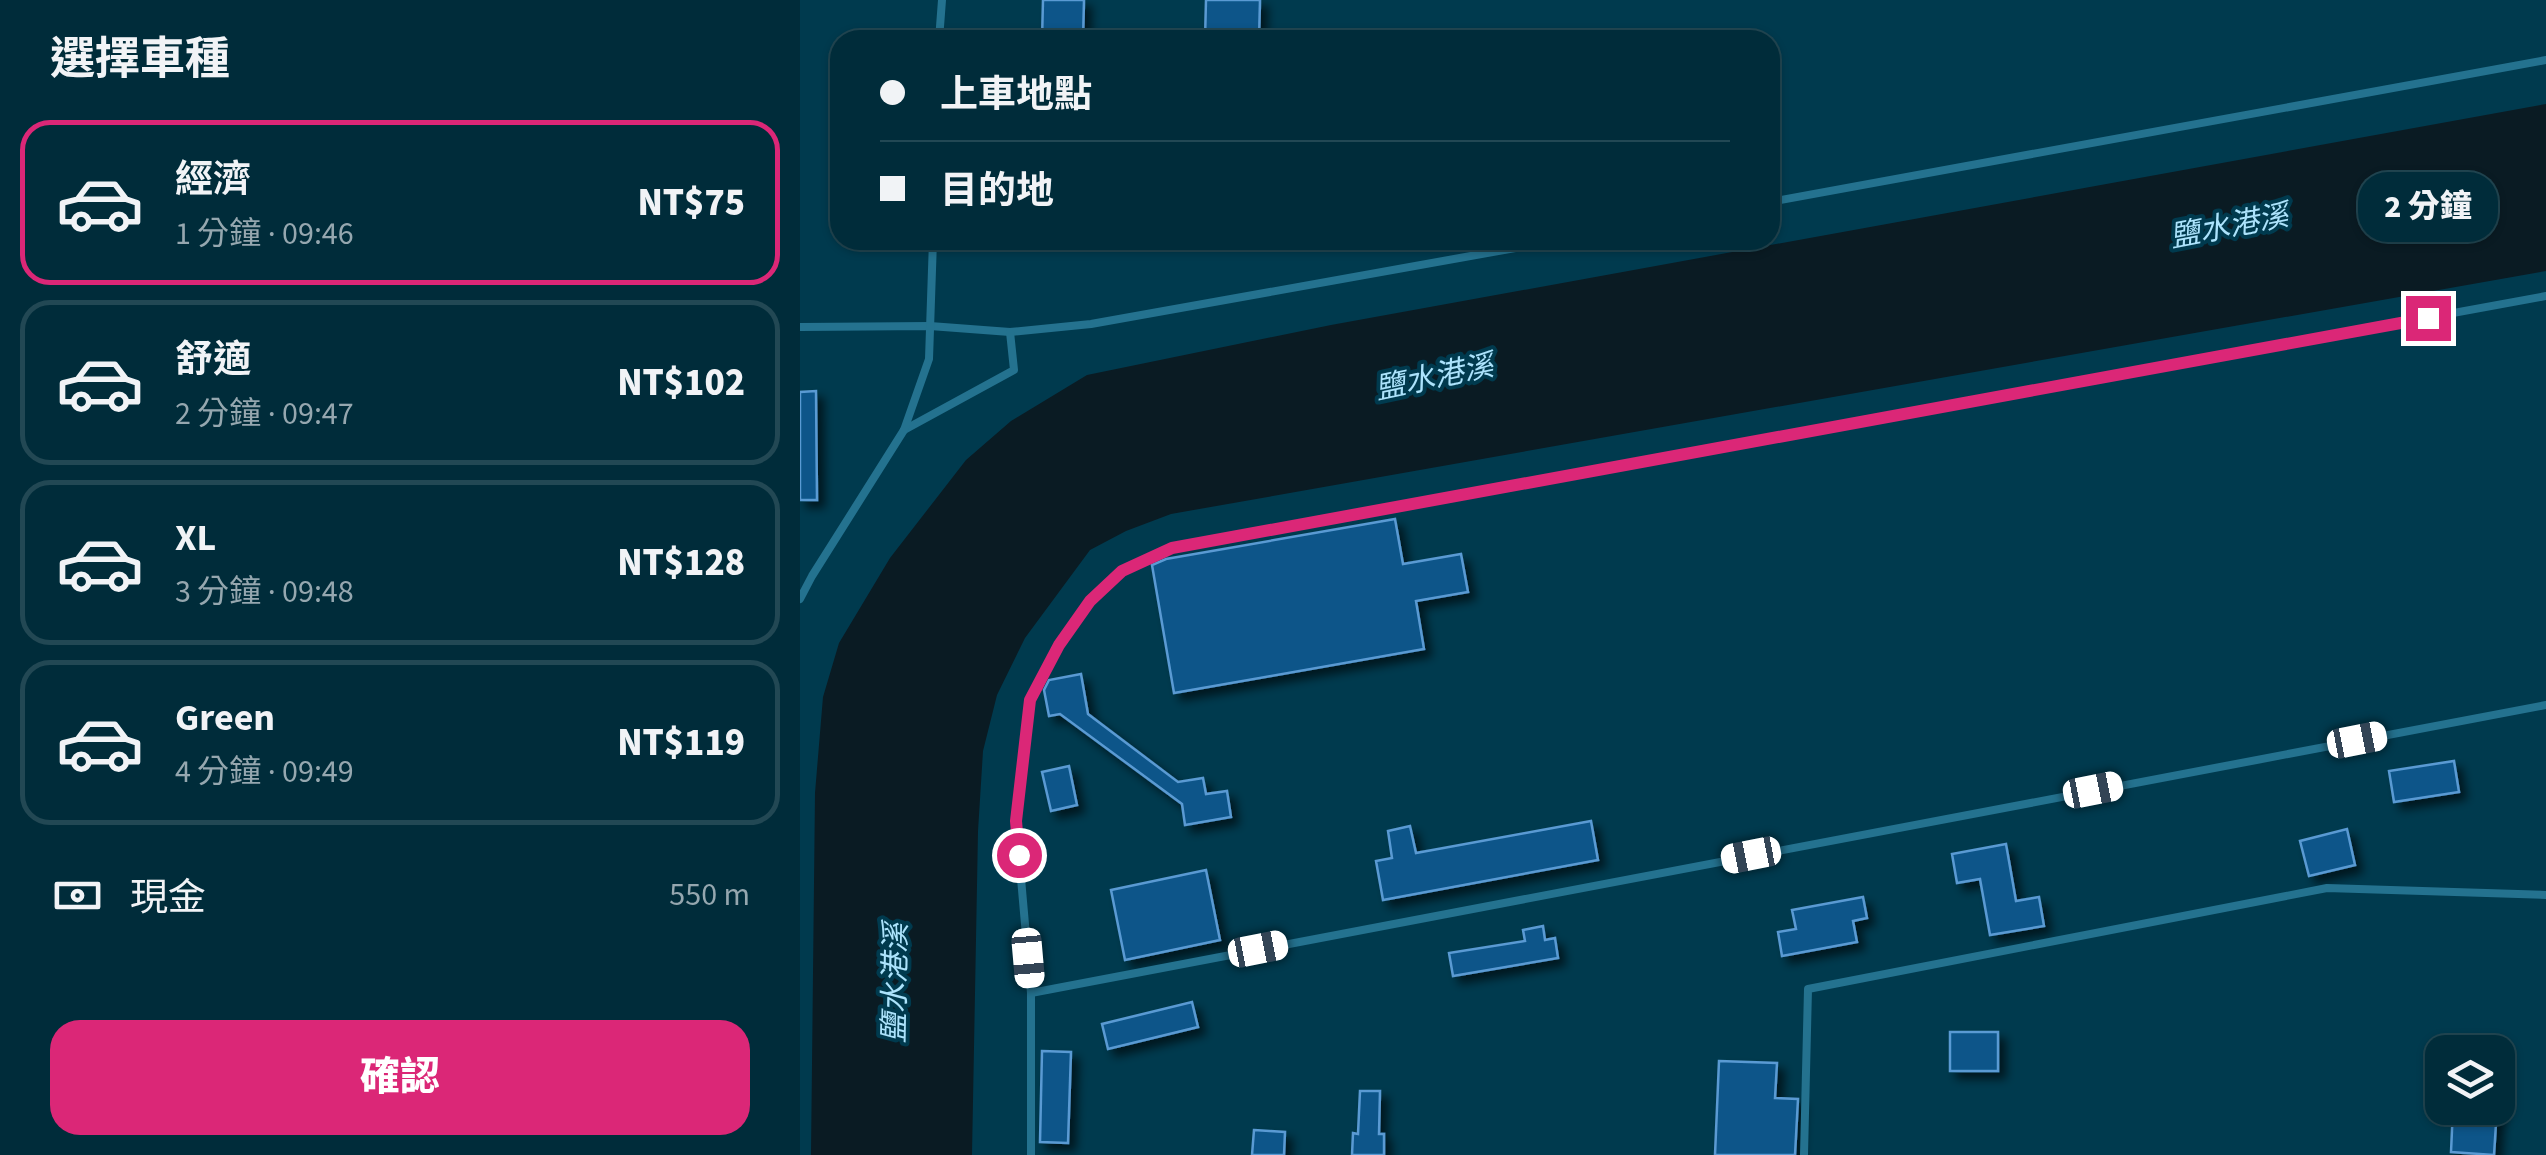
<!DOCTYPE html>
<html lang="zh-TW">
<head>
<meta charset="utf-8">
<style>
  :root { --surface:#002c3a; --page:#0a3442; --text:#f1f3f6; --muted:#95a7af; --line:#224854; --accent:#db2777 }
  body { margin:0; font-family:"Source Sans 3","Noto Sans TC",sans-serif; background:var(--page); color:var(--text); height:100vh; display:flex; flex-direction:column; font-size:38px; white-space:nowrap }
  * { box-sizing:border-box; margin:0 }
  p { font-size:32px; color:var(--muted) }
  .icon { flex:none; width:55px; height:55px; fill:none; stroke:currentColor; stroke-width:2; stroke-linecap:round; stroke-linejoin:round }
  .map { position:relative; flex:1; overflow:hidden }
  .panel { display:flex; flex-direction:column; background:var(--surface); width:800px }
  .panel>* { flex:none }
  .guide { position:absolute; left:30px; top:30px; width:950px; height:220px; border-radius:30px; box-shadow:0 2px 8px #0004,0 0 0 2px var(--line); display:grid; align-content:center; height:220px; padding:0 50px; background:var(--surface) }
  .fabs { position:absolute; left:1625px; top:1035px; display:grid; gap:20px }
  .fabs a { display:grid; place-items:center; width:90px; height:90px; border-radius:20px; background:var(--surface); box-shadow:0 2px 8px #0004,0 0 0 2px var(--line); font-size:50px }
  .end { position:absolute; width:45px; height:45px; margin:-22px; border:12px solid #db2777; background:#fff; box-shadow:0 0 0 5px #fff }
  .from { border-radius:50% }
  .bubble { position:absolute; height:70px; border-radius:30px; background:var(--surface); box-shadow:0 2px 8px #0004,0 0 0 2px var(--line); font-size:32px; font-weight:800; line-height:70px; text-align:center }
  .car { position:absolute; width:30px; height:60px; margin:-30px -15px; border-radius:12px; box-shadow:0 0 8px 2px #0007; background:linear-gradient(#fff 24%,#345 0 40%,#fff 0 76%,#345 0 86%,#fff 0) }
  .guide b { display:flex; align-items:center; gap:35px; height:95px; font-size:38px }
  .guide b+b { border-top:2px solid var(--line) }
  .guide i { width:25px; height:25px; background:var(--text) }
  ul { padding:0; list-style:none }
  li { display:flex; align-items:center; gap:30px; height:165px; margin:0 20px 15px; padding:0 30px; border:5px solid var(--line); border-radius:30px }
  li div { flex:1 }
  li b { display:block; font-size:38px }
  li em { font-style:normal; font-weight:800 }
  li.selected { border-color:var(--accent) }
  li>.icon { width:90px; height:90px; stroke-width:1.5 }
  h2 { padding:0 50px; font-size:45px; line-height:120px }
  .pay { display:flex; align-items:center; gap:25px; height:110px; padding:0 50px; font-size:38px }
  .pay p { margin-inline-start:auto }
  .primary-button { display:flex; gap:20px; margin-top:auto; padding:20px 50px }
  .primary-button a { flex:1; height:115px; border-radius:30px; background:var(--accent); color:#fff; font-size:40px; font-weight:800; line-height:115px; text-align:center }
  main { display:flex; flex:1; min-height:0 }
  .map>svg:first-child { display:block }
  .water { fill:#0a1b23 }
  .building { fill:#0d5589; stroke:#5a9ad3; stroke-width:2.5; filter:url(#shadow) }
  .lines { fill:none; stroke-linecap:round; stroke-linejoin:round }
  .lane { stroke:#24728f; stroke-width:8 }
  .route { stroke:#db2777; stroke-width:12 }
  .labels { text-anchor:middle; stroke-width:8; stroke-linejoin:round; paint-order:stroke }
  .water-label { font-size:30px; font-style:italic; fill:#ace3fc; stroke:#003a4e }
</style>
</head>
<body>
<main>
<section class="panel">
<h2>選擇車種</h2>
<ul>
<li class="selected"><svg class="icon" aria-label="car" viewBox="0 0 24 24"><path d="M5 17H2v-5l4-1 3-4h7l3 4 3 1v5h-3M9 17h6M6 11h13"/><circle cx="7" cy="17" r="2"/><circle cx="17" cy="17" r="2"/></svg><div><b>經濟</b><p>1 分鐘 · 09:46</p></div><em>NT$75</em></li>
<li><svg class="icon" aria-label="car" viewBox="0 0 24 24"><path d="M5 17H2v-5l4-1 3-4h7l3 4 3 1v5h-3M9 17h6M6 11h13"/><circle cx="7" cy="17" r="2"/><circle cx="17" cy="17" r="2"/></svg><div><b>舒適</b><p>2 分鐘 · 09:47</p></div><em>NT$102</em></li>
<li><svg class="icon" aria-label="car" viewBox="0 0 24 24"><path d="M5 17H2v-5l4-1 3-4h7l3 4 3 1v5h-3M9 17h6M6 11h13"/><circle cx="7" cy="17" r="2"/><circle cx="17" cy="17" r="2"/></svg><div><b>XL</b><p>3 分鐘 · 09:48</p></div><em>NT$128</em></li>
<li><svg class="icon" aria-label="car" viewBox="0 0 24 24"><path d="M5 17H2v-5l4-1 3-4h7l3 4 3 1v5h-3M9 17h6M6 11h13"/><circle cx="7" cy="17" r="2"/><circle cx="17" cy="17" r="2"/></svg><div><b>Green</b><p>4 分鐘 · 09:49</p></div><em>NT$119</em></li>
</ul>
<div class="pay"><svg class="icon" aria-label="cash" viewBox="0 0 24 24"><path d="M3 7h18v10H3z"/><circle cx="12" cy="12" r="2"/></svg>現金<p>550 m</p></div>
<div class="primary-button"><a>確認</a></div>
</section>
<div class="map">
<svg width="1746" height="1155" viewBox="0 0 1746 1155">
  <defs>
    <filter id="shadow"><feDropShadow dx="7" dy="7" stdDeviation="5" flood-color="#0009"/></filter>
  </defs>
  <rect width="100%" height="100%" fill="#003a4e"/>
  <polygon class="water" points="1746,104 1746,271 371,514 326,531 290,550 225,638 197,695 183,751 178,831 172,1155 11,1155 15,793 23,697 39,643 90,558 166,460 211,421 287,375 531,325"/>
  <g class="building">
    <polygon points="243,0 284,0 283,40 242,40"/>
    <polygon points="406,0 460,0 459,40 405,40"/>
    <polygon points="16,391 17,500 0,500 0,392"/>
    <polygon points="595,519 603,564 661,554 668,592 616,601 624,649 374,693 352,565 366,559"/>
    <polygon points="281,674 288,714 378,782 403,778 406,794 427,791 431,817 385,825 382,804 260,714 249,716 244,690 249,680"/>
    <polygon points="1654,761 1659,792 1594,802 1589,771"/>
    <polygon points="269,766 277,805 251,811 242,772"/>
    <polygon points="791,821 798,860 583,900 576,861 592,858 588,831 610,826 616,853"/>
    <polygon points="1547,829 1555,865 1509,876 1500,841"/>
    <polygon points="1206,844 1216,901 1239,897 1244,926 1190,935 1180,879 1157,883 1152,854"/>
    <polygon points="406,870 420,940 325,960 311,890"/>
    <polygon points="1063,897 1067,918 1053,921 1057,942 982,956 978,932 996,929 992,910"/>
    <polygon points="743,926 745,940 755,938 758,958 653,976 649,953 725,941 723,930"/>
    <polygon points="392,1002 398,1027 308,1049 302,1024"/>
    <rect x="1150" y="1032" width="48" height="39"/>
    <polygon points="242,1051 271,1052 268,1143 240,1142"/>
    <polygon points="919,1061 977,1063 975,1098 998,1099 995,1155 915,1155"/>
    <polygon points="560,1091 580,1091 579,1134 584,1134 584,1155 552,1155 553,1133 558,1134"/>
    <polygon points="1653,1108 1697,1108 1694,1155 1651,1152"/>
    <polygon points="454,1130 485,1132 484,1155 452,1155"/>
  </g>
  <g class="lines">
    <g class="lane">
      <polyline points="139,40 142,0"/>
      <polyline points="970,202 1746,60"/>
      <polyline points="0,327 130,326 210,332 291,324 760,240"/>
      <polyline points="104,430 214,370 210,332"/>
      <polyline points="0,599 12,576 104,430 129,359 133,240"/>
      <polyline points="231,993 1746,705"/>
      <polyline points="231,1155 231,993 216,821 230,700 259,645 291,601 322,571 372,548 1746,296"/>
      <polyline points="1004,1155 1008,989 1527,888 1746,895"/>
    </g>
  </g>
  <g class="lines">
    <polyline class="route" points="219,855 216,821 230,700 259,645 290,601 322,571 372,548 1628,318"/>
  </g>
  <g class="labels">
    <g class="water-label">
      <text transform="translate(1429 226) rotate(-11)" y="10">鹽水港溪</text>
      <text transform="translate(634 377) rotate(-12)" y="10">鹽水港溪</text>
      <text transform="translate(95 983) rotate(-89)" y="10">鹽水港溪</text>
    </g>
  </g>
</svg>
<div class="fabs">
<a><svg class="icon" aria-label="layers" viewBox="0 0 24 24"><path d="M12 4l9 5-9 5-9-5zM3 14l9 5 9-5"/></svg></a>
</div>
<i class="end from" style="left:219px;top:855px"></i>
<i class="end" style="left:1628px;top:318px"></i>
<div class="bubble" style="left:1558px;top:172px;width:140px">2 分鐘</div>
<i class="car" style="left:1557px;top:740px;rotate:79deg"></i>
<i class="car" style="left:1293px;top:790px;rotate:79deg"></i>
<i class="car" style="left:951px;top:855px;rotate:259deg"></i>
<i class="car" style="left:458px;top:949px;rotate:79deg"></i>
<i class="car" style="left:228px;top:958px;rotate:175deg"></i>
<div class="guide">
<b><i class="from"></i>上車地點</b>
<b><i></i>目的地</b>
</div>
</div>
</main>
</body>
</html>
